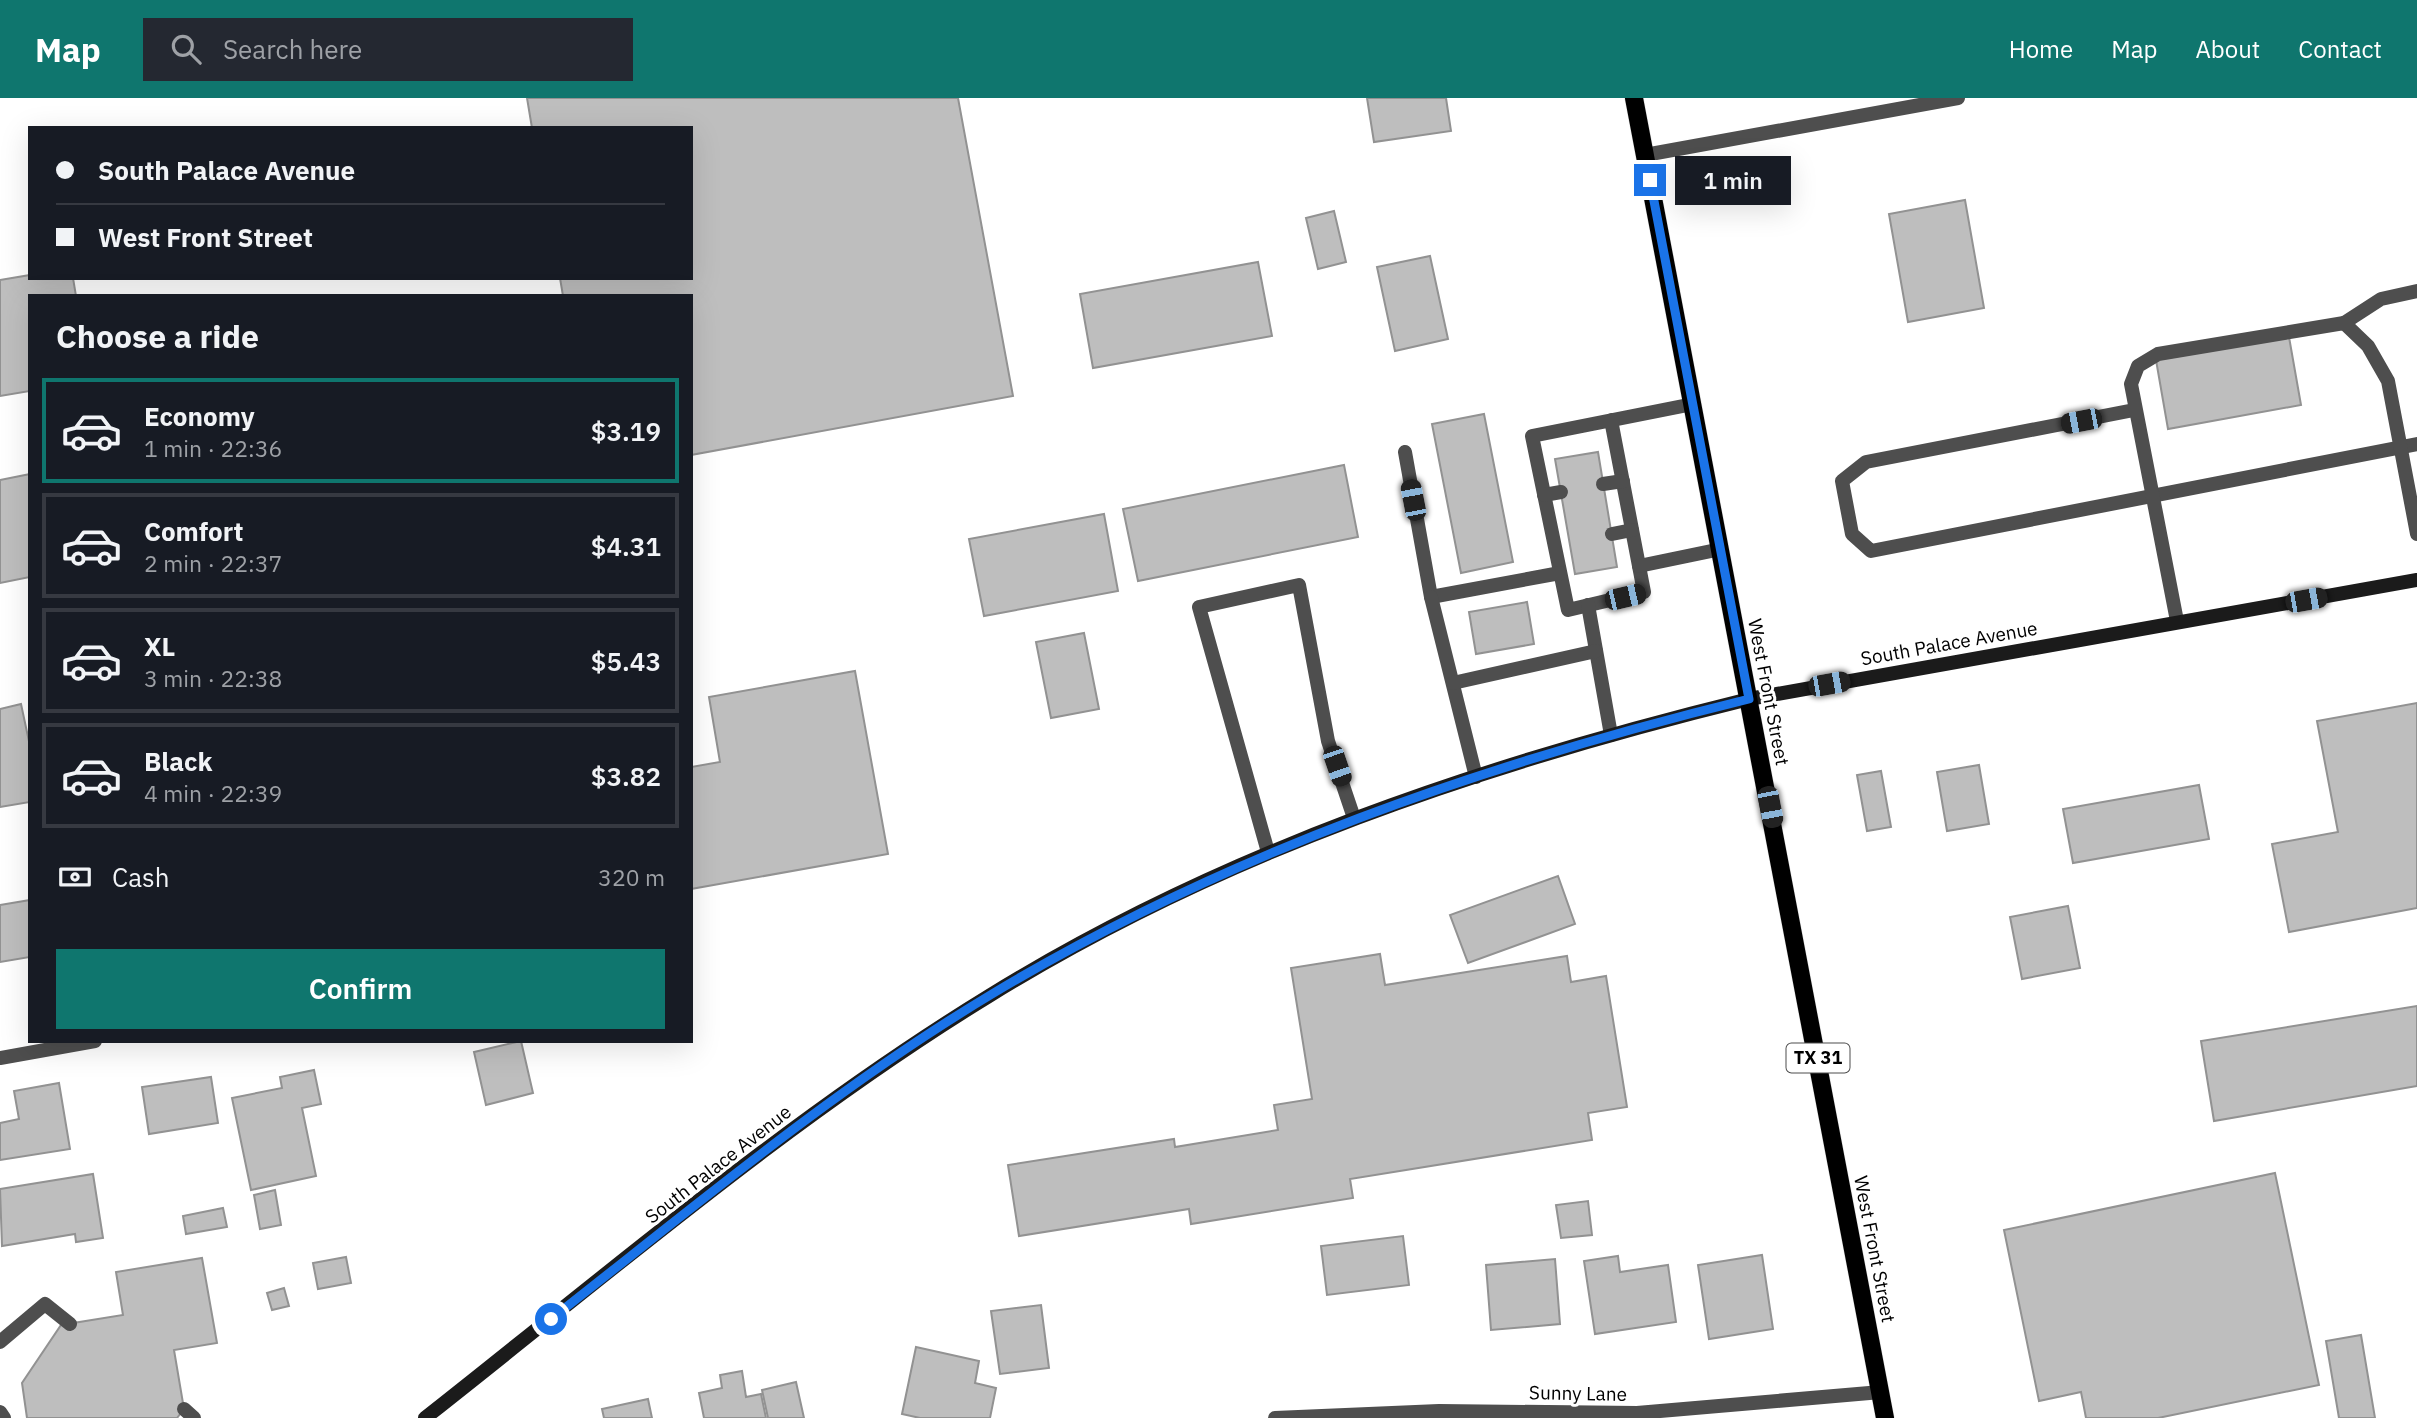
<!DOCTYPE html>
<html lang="en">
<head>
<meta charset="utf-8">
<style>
  :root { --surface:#171b24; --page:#242831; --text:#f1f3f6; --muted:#9ea1a6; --line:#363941; --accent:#0f766e }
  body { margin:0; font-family:"IBM Plex Sans",sans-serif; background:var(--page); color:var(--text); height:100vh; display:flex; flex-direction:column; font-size:26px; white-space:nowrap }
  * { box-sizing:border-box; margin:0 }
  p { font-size:23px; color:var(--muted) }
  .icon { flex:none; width:38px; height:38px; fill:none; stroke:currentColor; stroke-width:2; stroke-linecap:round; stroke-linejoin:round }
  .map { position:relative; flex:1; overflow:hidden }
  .details { position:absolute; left:28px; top:196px; width:665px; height:749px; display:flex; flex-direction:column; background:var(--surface); border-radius:0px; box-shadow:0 7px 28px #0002 }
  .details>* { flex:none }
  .top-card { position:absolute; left:28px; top:28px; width:665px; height:154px; border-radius:0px; box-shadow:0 7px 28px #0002; display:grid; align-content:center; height:154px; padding:0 28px; background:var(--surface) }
  .end { position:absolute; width:32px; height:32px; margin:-16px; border:9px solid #1a73e8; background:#fff; box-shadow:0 0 0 4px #fff }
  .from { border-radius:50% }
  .bubble { position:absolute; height:49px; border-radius:0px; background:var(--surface); box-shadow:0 7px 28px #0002; font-size:23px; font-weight:600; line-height:49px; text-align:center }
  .car { position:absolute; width:21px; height:42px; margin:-21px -10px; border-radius:9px; box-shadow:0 0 5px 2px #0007; background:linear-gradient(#222 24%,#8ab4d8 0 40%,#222 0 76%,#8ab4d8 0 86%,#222 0) }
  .top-card b { display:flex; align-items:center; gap:24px; height:66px; font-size:26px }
  .top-card b+b { border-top:2px solid var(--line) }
  .top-card i { width:18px; height:18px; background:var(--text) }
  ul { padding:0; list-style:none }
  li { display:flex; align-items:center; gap:21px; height:105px; margin:0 14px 10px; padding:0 14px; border:4px solid var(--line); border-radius:0px }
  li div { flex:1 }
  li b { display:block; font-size:26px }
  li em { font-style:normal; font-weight:600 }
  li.on { border-color:var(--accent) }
  li>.icon { width:63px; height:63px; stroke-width:1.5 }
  h2 { padding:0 28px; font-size:32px; line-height:84px }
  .pay { display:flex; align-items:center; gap:18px; height:77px; padding:0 28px; font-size:26px }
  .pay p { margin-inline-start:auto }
  .button { display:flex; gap:14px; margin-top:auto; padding:14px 28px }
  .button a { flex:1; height:80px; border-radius:0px; background:var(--accent); color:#fff; font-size:28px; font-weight:600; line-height:80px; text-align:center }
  header { display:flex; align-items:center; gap:42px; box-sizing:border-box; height:98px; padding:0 35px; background:var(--accent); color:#fff }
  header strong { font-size:33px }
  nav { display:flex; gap:38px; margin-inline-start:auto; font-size:24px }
  .search { width:490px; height:63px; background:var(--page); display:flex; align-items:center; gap:18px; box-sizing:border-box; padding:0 24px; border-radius:0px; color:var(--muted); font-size:26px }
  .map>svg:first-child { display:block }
  .building { fill:#bebebe; stroke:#929292; stroke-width:2 }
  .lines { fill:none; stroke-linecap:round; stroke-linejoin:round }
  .primary-casing { stroke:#dbdbdb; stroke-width:19 }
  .lane { stroke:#4e4e4e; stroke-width:14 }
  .street { stroke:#4e4e4e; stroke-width:14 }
  .secondary { stroke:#1b1b1b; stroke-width:14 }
  .primary { stroke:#000; stroke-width:18 }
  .route { stroke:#1a73e8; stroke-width:9 }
  .labels { text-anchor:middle; stroke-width:6; stroke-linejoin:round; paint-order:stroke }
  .shield { fill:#fff; stroke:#4c4c4c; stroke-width:2 }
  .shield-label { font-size:18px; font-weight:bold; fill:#000 }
  .street-label { font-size:19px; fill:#000; stroke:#fff }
</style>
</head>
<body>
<header>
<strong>Map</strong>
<div class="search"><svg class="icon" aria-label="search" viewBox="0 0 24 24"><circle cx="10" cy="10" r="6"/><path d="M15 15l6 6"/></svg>Search here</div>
<nav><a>Home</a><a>Map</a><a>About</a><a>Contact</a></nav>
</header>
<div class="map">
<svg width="2417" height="1320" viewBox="0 0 2417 1320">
  <rect width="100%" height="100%" fill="#fff"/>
  <g class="building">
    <polygon points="527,0 958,0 1013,298 691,357 691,198 563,198 560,180 691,180 691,30 532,30"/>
    <polygon points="1367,0 1446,0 1451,33 1374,44"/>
    <polygon points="1965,102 1984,210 1908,224 1889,116"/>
    <polygon points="1334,113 1346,164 1318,171 1306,120"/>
    <polygon points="1430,158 1448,241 1395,253 1377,169"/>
    <polygon points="1258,164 1272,238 1093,270 1080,196"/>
    <polygon points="30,177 30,180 73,180 76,198 30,198 30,293 0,298 0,182"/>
    <polygon points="2289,239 2301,307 2168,331 2156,262"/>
    <polygon points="1484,316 1513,464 1461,475 1432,326"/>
    <polygon points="1598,354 1617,469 1575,476 1555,361"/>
    <polygon points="1344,367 1358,439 1138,483 1123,411"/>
    <polygon points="30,376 30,479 0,485 0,382"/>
    <polygon points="1104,416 1118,493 984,518 969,441"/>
    <polygon points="1527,504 1534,546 1476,556 1469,514"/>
    <polygon points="1084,535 1099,611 1051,620 1036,544"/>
    <polygon points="855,573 888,756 691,791 691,669 720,664 709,599"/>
    <polygon points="2417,605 2417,810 2289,834 2272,746 2338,734 2317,623"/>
    <polygon points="21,606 30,648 30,704 0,709 0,611"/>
    <polygon points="1979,667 1989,726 1947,733 1937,674"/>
    <polygon points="1881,673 1891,729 1867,733 1857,677"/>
    <polygon points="2199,687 2209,741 2073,765 2063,711"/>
    <polygon points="1558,778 1575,826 1468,865 1450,817"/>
    <polygon points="30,802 30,859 0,864 0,807"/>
    <polygon points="2068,808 2080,870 2022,881 2010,819"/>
    <polygon points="1380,856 1385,887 1567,858 1571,884 1606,878 1627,1009 1588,1015 1592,1042 1350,1081 1353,1100 1191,1126 1189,1111 1019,1138 1008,1067 1174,1041 1175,1049 1278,1032 1274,1007 1312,1001 1291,870"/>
    <polygon points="2417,908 2417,988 2214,1023 2201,943"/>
    <polygon points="521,943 533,995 486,1007 474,954"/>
    <polygon points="314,972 321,1006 302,1010 316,1078 251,1092 232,1000 282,990 280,979"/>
    <polygon points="211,979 218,1025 149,1036 142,989"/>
    <polygon points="59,985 70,1051 0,1062 0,1025 19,1021 14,993"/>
    <polygon points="2275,1075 2319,1287 2158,1320 2086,1320 2081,1294 2039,1303 2004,1132"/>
    <polygon points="93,1076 103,1140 76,1144 75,1136 2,1148 0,1091"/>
    <polygon points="275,1092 281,1127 260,1131 254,1097"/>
    <polygon points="1588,1103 1592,1137 1561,1140 1556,1107"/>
    <polygon points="223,1110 227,1129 186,1136 183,1118"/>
    <polygon points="1403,1138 1409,1187 1327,1197 1321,1148"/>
    <polygon points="1762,1157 1773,1231 1709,1241 1698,1167"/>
    <polygon points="1618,1158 1620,1174 1668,1167 1676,1224 1595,1236 1584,1163"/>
    <polygon points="346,1159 351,1185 318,1191 313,1165"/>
    <polygon points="202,1160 217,1245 174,1252 184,1311 177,1320 27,1320 22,1285 61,1227 123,1217 116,1174"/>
    <polygon points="1555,1161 1560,1226 1491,1232 1486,1167"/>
    <polygon points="284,1190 289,1208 272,1212 267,1195"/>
    <polygon points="1041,1207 1049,1270 1000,1276 991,1213"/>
    <polygon points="2361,1237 2375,1320 2339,1320 2326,1243"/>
    <polygon points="916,1249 979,1263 975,1285 996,1290 990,1320 920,1320 902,1316"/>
    <polygon points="742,1273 746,1299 761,1296 766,1320 704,1320 699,1295 722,1290 720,1277"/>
    <polygon points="796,1284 804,1320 768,1320 762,1292"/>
    <polygon points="648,1301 652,1320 604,1320 602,1311"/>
  </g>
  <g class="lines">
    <g class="primary-casing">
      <polyline id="primary" points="1634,0 1885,1320"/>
    </g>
    <g class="lane">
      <polyline points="2344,225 2381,201 2417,193"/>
      <polyline points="2134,312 1866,364 1842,383 1852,436 1871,453 2417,346"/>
      <polyline points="1611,322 1644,494 1568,512 1532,338 1693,306"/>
      <polyline points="1405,354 1431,499 1560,475"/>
      <polyline points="1603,386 1623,383"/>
      <polyline points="1544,397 1561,394"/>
      <polyline points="1612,436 1632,432"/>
      <polyline points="1639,468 1721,451"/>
      <polyline points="1431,499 1476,679"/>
      <polyline points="1588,507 1611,637"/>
      <polyline points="2177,523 2131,286 2138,268 2158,256 2344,225 2368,248 2388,283 2417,436"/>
      <polyline points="1453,585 1596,553"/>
      <polyline points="1268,754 1199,509 1299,487 1328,643 1354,720"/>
      <polyline points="0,1244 45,1206 70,1226"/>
      <polyline points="184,1311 194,1320"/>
      <polyline points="0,1314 4,1320"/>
    </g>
    <g class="street">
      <polyline points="1645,57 1958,0"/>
      <polyline points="0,960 95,943"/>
      <polyline points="1275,1320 1439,1313 1637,1315 1881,1294"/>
    </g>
    <path class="secondary" d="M425 1320C607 1177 791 1019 989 898 1222 754 1484 666 1749 601L2417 482"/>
    <use href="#primary" class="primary"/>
  </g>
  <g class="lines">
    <path class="route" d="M551 1221C694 1109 835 990 992 896 1227 755 1484 666 1749 601L1650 82"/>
  </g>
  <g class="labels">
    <rect class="shield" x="1786.5" y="945.5" width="63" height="29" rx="5"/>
    <g class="shield-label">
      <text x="1818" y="966">TX 31</text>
    </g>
    <g class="street-label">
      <text transform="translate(1949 545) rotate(-10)" y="7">South Palace Avenue</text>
      <text transform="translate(1769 594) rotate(79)" y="7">West Front Street</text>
      <text transform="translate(718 1066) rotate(-38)" y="7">South Palace Avenue</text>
      <text transform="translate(1875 1151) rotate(79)" y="7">West Front Street</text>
      <text transform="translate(1578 1295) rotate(1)" y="7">Sunny Lane</text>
    </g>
  </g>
</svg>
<i class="end from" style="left:551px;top:1221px"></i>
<i class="end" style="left:1650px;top:82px"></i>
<div class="bubble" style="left:1675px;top:58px;width:116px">1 min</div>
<i class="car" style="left:2081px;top:323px;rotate:259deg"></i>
<i class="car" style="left:1413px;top:402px;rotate:349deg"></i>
<i class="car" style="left:1625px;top:499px;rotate:77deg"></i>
<i class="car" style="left:2306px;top:502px;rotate:80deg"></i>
<i class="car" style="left:1829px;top:586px;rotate:80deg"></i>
<i class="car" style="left:1337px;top:668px;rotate:161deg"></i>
<i class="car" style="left:1770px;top:709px;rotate:169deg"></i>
<div class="top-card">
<b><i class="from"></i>South Palace Avenue</b>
<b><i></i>West Front Street</b>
</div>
<section class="details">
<h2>Choose a ride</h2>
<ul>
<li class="on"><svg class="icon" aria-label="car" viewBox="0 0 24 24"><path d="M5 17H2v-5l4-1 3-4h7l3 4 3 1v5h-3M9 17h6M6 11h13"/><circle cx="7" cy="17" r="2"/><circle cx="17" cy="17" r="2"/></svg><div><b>Economy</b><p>1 min · 22:36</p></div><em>$3.19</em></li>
<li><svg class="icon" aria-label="car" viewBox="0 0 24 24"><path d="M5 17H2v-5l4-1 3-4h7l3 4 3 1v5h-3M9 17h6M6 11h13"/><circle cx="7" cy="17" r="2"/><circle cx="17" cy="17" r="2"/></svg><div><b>Comfort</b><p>2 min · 22:37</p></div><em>$4.31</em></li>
<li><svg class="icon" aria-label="car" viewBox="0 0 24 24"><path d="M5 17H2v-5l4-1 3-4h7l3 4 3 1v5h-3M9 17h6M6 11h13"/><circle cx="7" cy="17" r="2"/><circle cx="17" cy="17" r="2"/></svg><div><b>XL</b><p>3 min · 22:38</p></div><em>$5.43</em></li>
<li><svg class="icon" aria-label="car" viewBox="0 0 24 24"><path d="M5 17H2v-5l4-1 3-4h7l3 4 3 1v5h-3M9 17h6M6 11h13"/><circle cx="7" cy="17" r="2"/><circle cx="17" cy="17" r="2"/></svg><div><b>Black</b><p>4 min · 22:39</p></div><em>$3.82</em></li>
</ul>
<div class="pay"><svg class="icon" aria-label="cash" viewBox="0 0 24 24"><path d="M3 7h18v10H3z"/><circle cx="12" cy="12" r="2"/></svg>Cash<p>320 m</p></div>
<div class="button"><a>Confirm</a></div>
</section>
</div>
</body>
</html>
